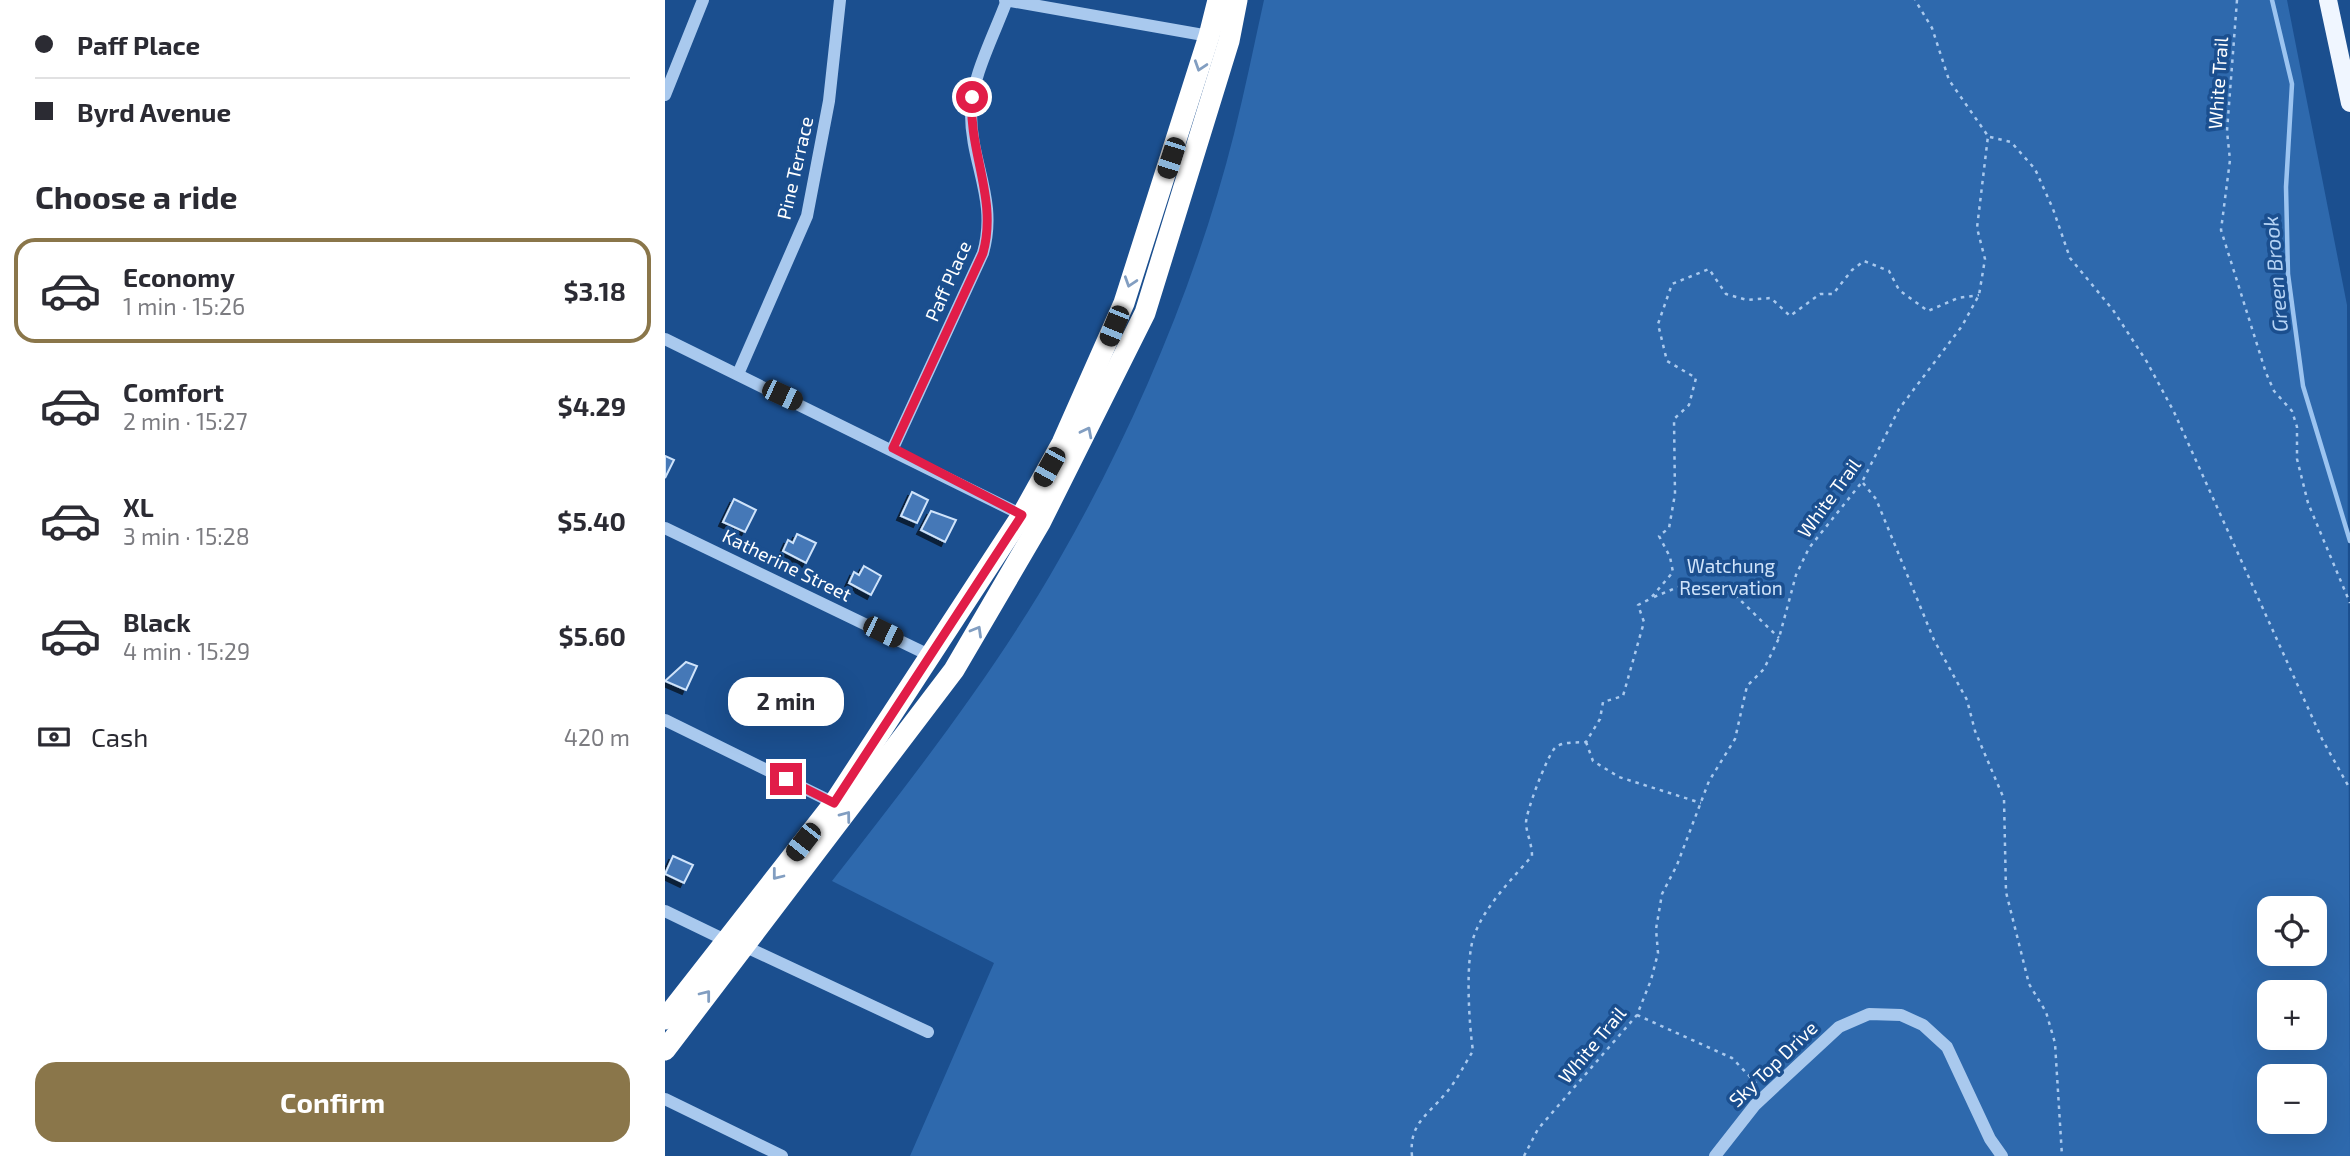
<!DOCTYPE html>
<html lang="en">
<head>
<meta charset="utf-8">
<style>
  :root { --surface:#fff; --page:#f2f2f3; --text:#2b2b33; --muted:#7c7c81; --line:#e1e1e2; --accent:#8a764a }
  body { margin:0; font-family:"Exo 2",sans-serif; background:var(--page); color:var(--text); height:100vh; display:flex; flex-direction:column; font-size:26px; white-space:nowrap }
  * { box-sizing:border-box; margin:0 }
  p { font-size:23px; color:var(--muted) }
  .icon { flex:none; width:38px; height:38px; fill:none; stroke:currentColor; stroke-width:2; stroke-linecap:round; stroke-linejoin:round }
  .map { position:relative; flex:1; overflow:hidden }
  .panel { display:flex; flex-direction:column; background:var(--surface); width:665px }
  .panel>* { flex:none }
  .banner { display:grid; align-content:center; height:154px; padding:0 35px; background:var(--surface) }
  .fabs { position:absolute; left:1592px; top:896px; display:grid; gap:14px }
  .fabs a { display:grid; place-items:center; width:70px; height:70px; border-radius:14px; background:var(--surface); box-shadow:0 7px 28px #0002; font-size:35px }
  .end { position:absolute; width:32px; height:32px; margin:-16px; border:9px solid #e11d48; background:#fff; box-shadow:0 0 0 4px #fff }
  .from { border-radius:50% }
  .bubble { position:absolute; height:49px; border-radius:21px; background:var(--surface); box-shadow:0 7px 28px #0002; font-size:23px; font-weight:700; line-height:49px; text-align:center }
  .car { position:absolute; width:21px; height:42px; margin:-21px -10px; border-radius:9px; box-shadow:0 0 5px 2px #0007; background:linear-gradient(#222 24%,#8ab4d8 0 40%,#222 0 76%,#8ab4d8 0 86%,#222 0) }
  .banner b { display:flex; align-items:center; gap:24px; height:66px; font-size:26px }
  .banner b+b { border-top:2px solid var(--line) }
  .banner i { width:18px; height:18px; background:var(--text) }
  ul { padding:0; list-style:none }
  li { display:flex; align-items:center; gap:21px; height:105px; margin:0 14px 10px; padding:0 21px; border:4px solid transparent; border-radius:21px }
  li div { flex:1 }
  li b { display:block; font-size:26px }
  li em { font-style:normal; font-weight:700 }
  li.selected { border-color:var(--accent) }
  li>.icon { width:63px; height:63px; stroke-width:1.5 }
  h2 { padding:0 35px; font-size:32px; line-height:84px }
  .pay { display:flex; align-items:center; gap:18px; height:77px; padding:0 35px; font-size:26px }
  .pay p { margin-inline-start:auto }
  .action { display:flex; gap:14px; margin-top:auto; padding:14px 35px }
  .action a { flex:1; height:80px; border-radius:21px; background:var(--accent); color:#fff; font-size:28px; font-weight:700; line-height:80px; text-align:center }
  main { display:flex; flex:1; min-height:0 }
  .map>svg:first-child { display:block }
  .green { fill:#2e69ad; fill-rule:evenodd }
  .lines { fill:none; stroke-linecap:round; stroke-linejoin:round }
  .stream { stroke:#9cc4f0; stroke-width:4.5 }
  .building { fill:#4478b7; stroke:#cfe3fa; stroke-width:2; filter:url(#shadow) }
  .path { stroke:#a9c9ee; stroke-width:2.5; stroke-dasharray:3.5 5; stroke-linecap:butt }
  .minor { stroke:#a9c9ee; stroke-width:12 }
  .major { stroke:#f0f6ff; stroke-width:18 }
  .highway { stroke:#fff; stroke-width:21 }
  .oneway { stroke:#829ec1 }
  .route { stroke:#e11d48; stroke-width:9 }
  .labels { text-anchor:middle; stroke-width:7; stroke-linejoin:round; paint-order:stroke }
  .street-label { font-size:19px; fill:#fff; stroke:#1b4f8f }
  .park-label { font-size:19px; fill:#cfe3fa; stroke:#1b4f8f }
  .water-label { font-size:21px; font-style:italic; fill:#b5d3f5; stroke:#1b4f8f }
</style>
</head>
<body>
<main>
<section class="panel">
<div class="banner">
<b><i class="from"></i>Paff Place</b>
<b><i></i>Byrd Avenue</b>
</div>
<h2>Choose a ride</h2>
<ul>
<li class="selected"><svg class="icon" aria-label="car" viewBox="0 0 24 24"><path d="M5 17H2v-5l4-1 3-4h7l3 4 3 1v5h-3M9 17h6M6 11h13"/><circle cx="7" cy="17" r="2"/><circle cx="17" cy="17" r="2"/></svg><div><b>Economy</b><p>1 min · 15:26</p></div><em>$3.18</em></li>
<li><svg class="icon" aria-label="car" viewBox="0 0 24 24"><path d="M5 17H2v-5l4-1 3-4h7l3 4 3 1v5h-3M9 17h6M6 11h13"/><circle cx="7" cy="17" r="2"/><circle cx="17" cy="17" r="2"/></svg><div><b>Comfort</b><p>2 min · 15:27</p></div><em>$4.29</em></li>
<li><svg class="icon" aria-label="car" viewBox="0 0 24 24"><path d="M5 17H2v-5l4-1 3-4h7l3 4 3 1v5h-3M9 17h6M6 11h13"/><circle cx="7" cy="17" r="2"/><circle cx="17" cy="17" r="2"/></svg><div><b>XL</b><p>3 min · 15:28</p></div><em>$5.40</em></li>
<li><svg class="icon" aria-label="car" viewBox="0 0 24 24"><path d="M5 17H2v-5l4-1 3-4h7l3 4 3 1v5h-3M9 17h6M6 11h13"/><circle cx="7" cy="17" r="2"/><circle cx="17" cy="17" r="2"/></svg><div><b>Black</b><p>4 min · 15:29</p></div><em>$5.60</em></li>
</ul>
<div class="pay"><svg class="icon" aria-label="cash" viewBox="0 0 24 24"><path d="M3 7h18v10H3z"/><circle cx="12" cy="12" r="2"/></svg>Cash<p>420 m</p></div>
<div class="action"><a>Confirm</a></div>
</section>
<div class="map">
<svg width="1685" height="1156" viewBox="0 0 1685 1156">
  <defs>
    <filter id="shadow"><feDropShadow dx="-4" dy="4" stdDeviation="0" flood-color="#0009"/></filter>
  </defs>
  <rect width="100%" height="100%" fill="#1b4f8f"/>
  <path class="green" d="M599 0H1622L1682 305 1685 1156H245L329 963 167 881C248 777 330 673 395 558 469 429 533 278 569 134 580 90 589 45 599 0ZM1605 908H1650V954H1605ZM1605 992H1650V1038H1605ZM1605 1076H1650V1122H1605Z"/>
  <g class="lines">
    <polyline class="stream" points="1607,0 1627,84 1621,187 1623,274 1638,386 1685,541"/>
  </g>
  <g class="building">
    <polygon points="0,456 9,460 0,478"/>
    <polygon points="247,492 263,500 252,523 236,516"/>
    <polygon points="69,499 91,510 80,532 58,522"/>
    <polygon points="266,511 291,520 280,542 256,530"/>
    <polygon points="132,534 151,543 141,563 118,551 123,540 128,543"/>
    <polygon points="199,566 216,576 206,595 184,583 189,572 194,575"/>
    <polygon points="21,662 32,666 21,690 0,681"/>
    <polygon points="8,856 28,865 19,883 0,874"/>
  </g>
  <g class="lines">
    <g class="path">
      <polyline points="1572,0 1562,131 1565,160 1556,230 1601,373 1609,391 1627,411 1632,427 1632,459 1643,503 1685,603"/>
      <polyline points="1325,137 1346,142 1370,169 1388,209 1405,258 1448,310 1482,362 1509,412 1657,739 1685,789"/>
      <polyline points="1198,483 1211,499 1269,640 1302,700 1310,731 1339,799 1341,892 1364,984 1381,1012 1390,1043 1397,1156"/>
      <polyline points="989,597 1018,585 1068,593 1114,638"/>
      <polyline points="921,742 928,761 954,777 1036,803"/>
      <polyline points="972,1015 1067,1058 1092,1084"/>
      <path d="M747 1156C744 1124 761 1117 780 1094 791 1082 799 1065 808 1051 804 1024 800 961 809 936 819 907 847 879 867 856 867 844 862 835 861 824 860 814 882 756 890 748 897 741 912 743 921 742L935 719 938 702 958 696 979 622 973 605 985 599 1008 572 1005 557 994 536 1004 528 1010 494 1009 419 1024 405 1031 378 1002 361 993 324 1007 284 1044 269 1061 294 1082 300 1106 298 1125 316 1155 294H1168L1187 270 1199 261 1224 271 1234 290 1263 311 1293 298 1314 295"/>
      <polyline points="859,1156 873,1129 972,1015 986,980 993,953 991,929 997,894 1012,865 1044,781 1070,739 1082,686 1099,669 1114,638 1131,575 1144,548 1197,482 1234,409 1297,326 1314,295 1320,259 1312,228 1323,136 1284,80 1267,28 1250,0"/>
    </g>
    <g class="minor">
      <polyline points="340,0 544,36"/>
      <polyline points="0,95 38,0"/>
      <polyline points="0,339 357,515"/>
      <polyline points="73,374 142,216 164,101 175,0"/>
      <path d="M228 448 318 253C333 200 306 164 306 114 305 80 330 33 342 0"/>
      <polyline points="0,528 266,656"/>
      <polyline points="0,720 169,803"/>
      <polyline points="0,911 60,940"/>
      <polyline points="79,946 263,1032"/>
      <polyline points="0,1099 117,1156"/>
      <polyline points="1050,1156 1090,1105 1174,1027 1204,1014 1236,1015 1258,1025 1282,1047 1325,1139 1337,1156"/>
    </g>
    <polyline class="major" points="1663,0 1685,103"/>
    <g class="highway">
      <polyline points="0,1019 169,803 357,515 397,443 459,303 544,36 553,0"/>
      <polyline points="0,1050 289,670 375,523 480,313 564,41 572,0"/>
    </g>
  </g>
  <defs><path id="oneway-chevron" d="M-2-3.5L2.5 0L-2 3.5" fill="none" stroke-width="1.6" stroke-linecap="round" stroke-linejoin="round" transform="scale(1.75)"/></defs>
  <g class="oneway">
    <use href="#oneway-chevron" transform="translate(535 66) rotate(108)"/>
    <use href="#oneway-chevron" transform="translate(465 282) rotate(108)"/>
    <use href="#oneway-chevron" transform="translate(422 432) rotate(-63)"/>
    <use href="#oneway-chevron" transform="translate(312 631) rotate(-60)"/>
    <use href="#oneway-chevron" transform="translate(181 816) rotate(-53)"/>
    <use href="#oneway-chevron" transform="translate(112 875) rotate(128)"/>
    <use href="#oneway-chevron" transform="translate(41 995) rotate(-52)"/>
  </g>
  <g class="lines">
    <path class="route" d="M121 779 169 803 357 515 228 448 318 253C333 199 303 151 307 97"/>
  </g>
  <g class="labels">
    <g class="street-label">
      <text transform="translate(1553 83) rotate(-86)" y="7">White Trail</text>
      <text transform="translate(130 168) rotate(-77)" y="7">Pine Terrace</text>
      <text transform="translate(283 281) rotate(-66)" y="7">Paff Place</text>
      <text transform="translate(1164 498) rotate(-54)" y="7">White Trail</text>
      <text transform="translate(122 565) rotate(26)" y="7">Katherine Street</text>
      <text transform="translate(927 1045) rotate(-50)" y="7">White Trail</text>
      <text transform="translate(1108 1064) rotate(-44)" y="7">Sky Top Drive</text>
    </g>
    <g class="park-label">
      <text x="1066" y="573">Watchung<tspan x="1066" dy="22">Reservation</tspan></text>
    </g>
    <g class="water-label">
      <text transform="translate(1611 274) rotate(-95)" y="7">Green Brook</text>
    </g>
  </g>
</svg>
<div class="fabs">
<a><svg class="icon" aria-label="locate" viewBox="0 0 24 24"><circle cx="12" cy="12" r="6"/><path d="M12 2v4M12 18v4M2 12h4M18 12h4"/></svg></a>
<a>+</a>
<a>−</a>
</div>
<i class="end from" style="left:307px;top:97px"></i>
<i class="end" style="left:121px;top:779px"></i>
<div class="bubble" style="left:63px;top:677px;width:116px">2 min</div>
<i class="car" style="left:506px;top:158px;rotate:198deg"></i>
<i class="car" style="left:449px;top:326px;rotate:202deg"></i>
<i class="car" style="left:117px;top:395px;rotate:115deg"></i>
<i class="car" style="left:384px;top:467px;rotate:209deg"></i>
<i class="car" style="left:218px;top:632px;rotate:116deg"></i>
<i class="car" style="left:138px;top:842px;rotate:218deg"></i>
</div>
</main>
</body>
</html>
